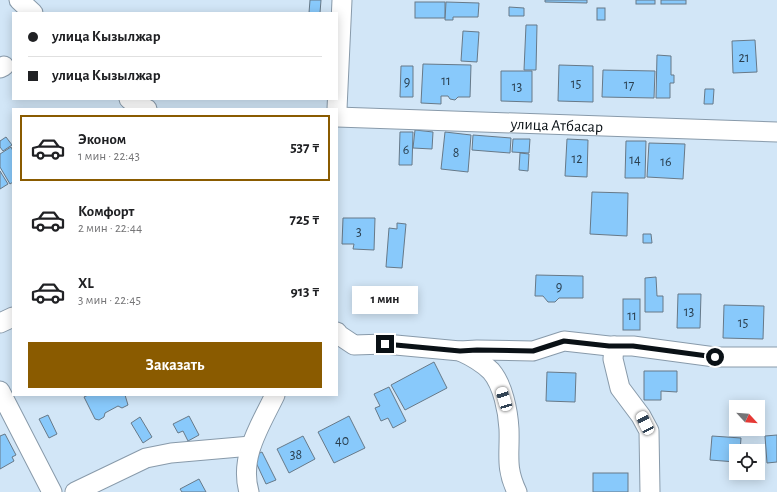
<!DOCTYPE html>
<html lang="ru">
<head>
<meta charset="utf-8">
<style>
  :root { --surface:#fff; --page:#f6f6f6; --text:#202124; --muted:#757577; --line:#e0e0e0; --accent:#8a5b00 }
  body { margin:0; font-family:"Alegreya Sans",sans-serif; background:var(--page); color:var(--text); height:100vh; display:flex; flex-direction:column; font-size:15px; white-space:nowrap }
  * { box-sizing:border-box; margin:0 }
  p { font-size:13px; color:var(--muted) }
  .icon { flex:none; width:22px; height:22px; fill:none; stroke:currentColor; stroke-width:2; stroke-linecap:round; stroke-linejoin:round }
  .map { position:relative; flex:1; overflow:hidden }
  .side { position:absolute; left:12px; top:108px; width:326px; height:288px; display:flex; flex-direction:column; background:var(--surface); border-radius:0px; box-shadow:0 2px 10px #0003 }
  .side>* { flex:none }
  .banner { position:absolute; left:12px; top:12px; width:326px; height:88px; border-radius:0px; box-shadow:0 2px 10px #0003; display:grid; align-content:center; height:88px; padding:0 16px; background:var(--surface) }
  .needle { width:26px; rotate:116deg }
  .buttons { position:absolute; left:729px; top:400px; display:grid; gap:8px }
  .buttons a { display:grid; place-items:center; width:36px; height:36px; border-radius:0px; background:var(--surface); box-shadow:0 2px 10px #0003; font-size:20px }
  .end { position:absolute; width:18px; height:18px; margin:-9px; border:5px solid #0a1116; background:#fff; box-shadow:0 0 0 2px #fff }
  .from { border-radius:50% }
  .bubble { position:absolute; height:28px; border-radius:0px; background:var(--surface); box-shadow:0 2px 10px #0003; font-size:13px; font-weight:600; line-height:28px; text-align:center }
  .car { position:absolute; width:12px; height:24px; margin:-12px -6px; border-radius:5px; box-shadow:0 0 3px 1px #0007; background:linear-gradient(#fff 24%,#345 0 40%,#fff 0 76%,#345 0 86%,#fff 0) }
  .banner b { display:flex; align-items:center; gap:14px; height:38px; font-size:15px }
  .banner b+b { border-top:1px solid var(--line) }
  .banner i { width:10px; height:10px; background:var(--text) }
  ul { padding:7px 0 0; list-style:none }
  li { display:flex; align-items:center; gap:12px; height:66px; margin:0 8px 6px; padding:0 8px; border:2px solid transparent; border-radius:0px }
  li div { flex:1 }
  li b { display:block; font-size:15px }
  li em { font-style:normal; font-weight:600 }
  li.selected { border-color:var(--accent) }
  li>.icon { width:36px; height:36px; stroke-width:1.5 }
  .button { display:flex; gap:8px; margin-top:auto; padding:8px 16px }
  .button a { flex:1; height:46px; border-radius:0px; background:var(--accent); color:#fff; font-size:16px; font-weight:600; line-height:46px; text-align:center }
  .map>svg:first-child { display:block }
  .building { fill:#88c9fb; stroke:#677988 }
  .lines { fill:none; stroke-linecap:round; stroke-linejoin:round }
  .street-casing { stroke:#889aaa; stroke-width:21 }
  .street { stroke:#fff; stroke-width:19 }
  .route { stroke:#0a1116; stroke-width:5 }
  .labels { text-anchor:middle; stroke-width:3.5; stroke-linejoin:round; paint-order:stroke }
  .number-label { font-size:14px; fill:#2a3f4f }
  .street-label { font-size:16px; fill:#0a1116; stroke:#d2e6f7 }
</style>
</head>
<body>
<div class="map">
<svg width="777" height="492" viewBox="0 0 777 492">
  <rect width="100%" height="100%" fill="#d2e6f7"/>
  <g class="building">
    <polygon points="310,0 321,0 320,13 309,13"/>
    <polygon points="545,0 587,0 587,3 545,2"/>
    <rect x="636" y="0" width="19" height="4"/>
    <rect x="661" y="0" width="25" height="4"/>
    <rect x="415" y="2" width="30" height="16"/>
    <polygon points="446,2 479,3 478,17 453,17 453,20 445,20"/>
    <polygon points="509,7 524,8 524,16 509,16"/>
    <rect x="597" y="8" width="8" height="12"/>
    <polygon points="526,25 537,25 536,70 524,70"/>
    <polygon points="463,31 479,32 477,62 461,61"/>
    <polygon points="755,40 757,72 733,73 732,41"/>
    <polygon points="657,55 671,56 671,75 674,75 674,83 670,83 670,98 656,98"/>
    <polygon points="423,64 471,65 470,97 458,97 455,100 450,99 448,96 441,96 441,104 421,103"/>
    <polygon points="559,65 593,66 593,102 558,101"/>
    <polygon points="401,66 413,66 413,97 400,97"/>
    <polygon points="603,70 655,71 654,98 602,97"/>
    <polygon points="501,71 532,71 532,102 501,101"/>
    <polygon points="705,89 714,89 713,104 704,104"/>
    <polygon points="415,130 433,132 432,149 413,148"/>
    <polygon points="400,132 413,132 412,165 399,165"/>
    <polygon points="445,132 471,135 468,172 441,169"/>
    <polygon points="473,135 511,138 510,153 472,150"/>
    <polygon points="6,137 12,145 3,151 0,147 0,141"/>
    <polygon points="513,139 530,139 529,153 512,152"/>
    <polygon points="567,139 588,140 587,177 565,176"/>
    <polygon points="626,141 646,141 645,178 625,178"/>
    <polygon points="649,143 685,144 683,179 647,177"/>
    <polygon points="11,147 13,151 13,182 10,184 0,167 0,154"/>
    <polygon points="520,153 529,154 528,171 519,170"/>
    <polygon points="0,171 8,184 0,189"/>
    <polygon points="592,192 628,193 627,236 590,234"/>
    <polygon points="343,218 375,218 374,250 353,249 354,244 342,244"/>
    <polygon points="397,223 406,224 402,268 386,267 389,228 397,229"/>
    <polygon points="643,234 651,234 652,243 643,243"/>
    <polygon points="536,275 583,276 583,298 559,298 555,302 548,302 543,296 535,296"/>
    <polygon points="656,277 657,296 663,296 663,312 645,312 645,278"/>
    <polygon points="678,294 701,294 700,328 677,328"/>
    <rect x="623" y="299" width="17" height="31"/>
    <polygon points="724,305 764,306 763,339 723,338"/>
    <polygon points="434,362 447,388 405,410 391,385"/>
    <polygon points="644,371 677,371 677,392 661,391 661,400 644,400"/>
    <polygon points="547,372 576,373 575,402 546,401"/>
    <polygon points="389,387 406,421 393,428 388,418 381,421 375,408 380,406 374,394"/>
    <polygon points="88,395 125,395 128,405 122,408 118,406 105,413 104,417 99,420 95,419 84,397"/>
    <polygon points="48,415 57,434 49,438 39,419"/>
    <polygon points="189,416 199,435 188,441 183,431 178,433 173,424"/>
    <polygon points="349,416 365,448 334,463 318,432"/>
    <polygon points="140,417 152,437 143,443 131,423"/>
    <polygon points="5,434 16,455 12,457 14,461 0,469 0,436"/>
    <polygon points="777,435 777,462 767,463 765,436"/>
    <polygon points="303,436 315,459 289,473 277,449"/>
    <polygon points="712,436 741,438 740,451 736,451 736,462 710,460"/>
    <polygon points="262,452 276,480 266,484 253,456"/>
    <rect x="593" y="473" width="35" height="19"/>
    <polygon points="199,479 206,492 182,492 180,489"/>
  </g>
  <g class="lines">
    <g class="street-casing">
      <g id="street">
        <polyline points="19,0 33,13"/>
        <polyline points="0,68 4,66"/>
        <polyline points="129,99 138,106 147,109"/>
        <polyline points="337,109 342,0"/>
        <path id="s1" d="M337 117 777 132"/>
        <polyline points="0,323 13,317"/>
        <polyline points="337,332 339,335 354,345 385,344 460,351 477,350 533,351 564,341 609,346 633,346 715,357 777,357"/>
        <polyline points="614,346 613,359 620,388 641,416 649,431 650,492"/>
        <path d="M460 351C471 356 483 363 491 371 503 385 508 411 509 429 510 455 505 467 517 492"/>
        <polyline points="0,391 52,492"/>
        <polyline points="75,492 146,458 171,453 251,446"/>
        <path d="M249 492C239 457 260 426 275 395"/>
      </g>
    </g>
    <use href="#street" class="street"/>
  </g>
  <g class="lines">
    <polyline class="route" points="385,344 460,351 477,350 533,351 564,341 609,346 633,346 715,357"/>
  </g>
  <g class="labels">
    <g class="number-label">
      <text x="744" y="62">21</text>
      <text x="446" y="85">11</text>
      <text x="407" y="86">9</text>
      <text x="576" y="88">15</text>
      <text x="629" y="89">17</text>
      <text x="517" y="91">13</text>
      <text x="406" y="154">6</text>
      <text x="456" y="157">8</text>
      <text x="577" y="163">12</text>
      <text x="635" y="164">14</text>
      <text x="666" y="166">16</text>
      <text x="359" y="236">3</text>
      <text x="559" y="291">9</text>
      <text x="689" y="316">13</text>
      <text x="632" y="320">11</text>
      <text x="743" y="327">15</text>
      <text x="342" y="445">40</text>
      <text x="296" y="459">38</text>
    </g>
    <g class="street-label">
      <text dy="6" stroke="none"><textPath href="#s1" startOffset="220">улица Атбасар</textPath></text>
    </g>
  </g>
</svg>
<div class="buttons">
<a><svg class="needle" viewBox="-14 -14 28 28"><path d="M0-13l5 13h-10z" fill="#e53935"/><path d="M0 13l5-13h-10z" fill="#757577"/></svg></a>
<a><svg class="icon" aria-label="locate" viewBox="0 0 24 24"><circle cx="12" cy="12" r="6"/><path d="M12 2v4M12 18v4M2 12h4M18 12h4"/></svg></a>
</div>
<i class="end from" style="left:715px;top:357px"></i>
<i class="end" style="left:385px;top:344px"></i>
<div class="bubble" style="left:352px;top:286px;width:66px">1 мин</div>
<i class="car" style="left:504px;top:399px;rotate:343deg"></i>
<i class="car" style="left:645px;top:423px;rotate:334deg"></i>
<div class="banner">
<b><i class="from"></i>улица Кызылжар</b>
<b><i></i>улица Кызылжар</b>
</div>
<section class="side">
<ul>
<li class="selected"><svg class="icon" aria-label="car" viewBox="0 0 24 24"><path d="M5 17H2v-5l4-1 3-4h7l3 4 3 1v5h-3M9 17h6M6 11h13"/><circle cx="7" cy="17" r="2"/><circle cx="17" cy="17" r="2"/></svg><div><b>Эконом</b><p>1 мин · 22:43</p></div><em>537 ₸</em></li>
<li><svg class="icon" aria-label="car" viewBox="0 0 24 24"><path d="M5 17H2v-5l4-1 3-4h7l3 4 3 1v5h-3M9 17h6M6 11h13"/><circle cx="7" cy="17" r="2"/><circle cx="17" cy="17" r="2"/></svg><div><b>Комфорт</b><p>2 мин · 22:44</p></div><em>725 ₸</em></li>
<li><svg class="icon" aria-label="car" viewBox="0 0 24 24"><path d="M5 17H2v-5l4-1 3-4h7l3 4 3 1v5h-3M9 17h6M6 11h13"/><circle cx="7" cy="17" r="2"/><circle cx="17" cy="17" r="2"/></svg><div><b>XL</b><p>3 мин · 22:45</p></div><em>913 ₸</em></li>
</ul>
<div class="button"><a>Заказать</a></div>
</section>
</div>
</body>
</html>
